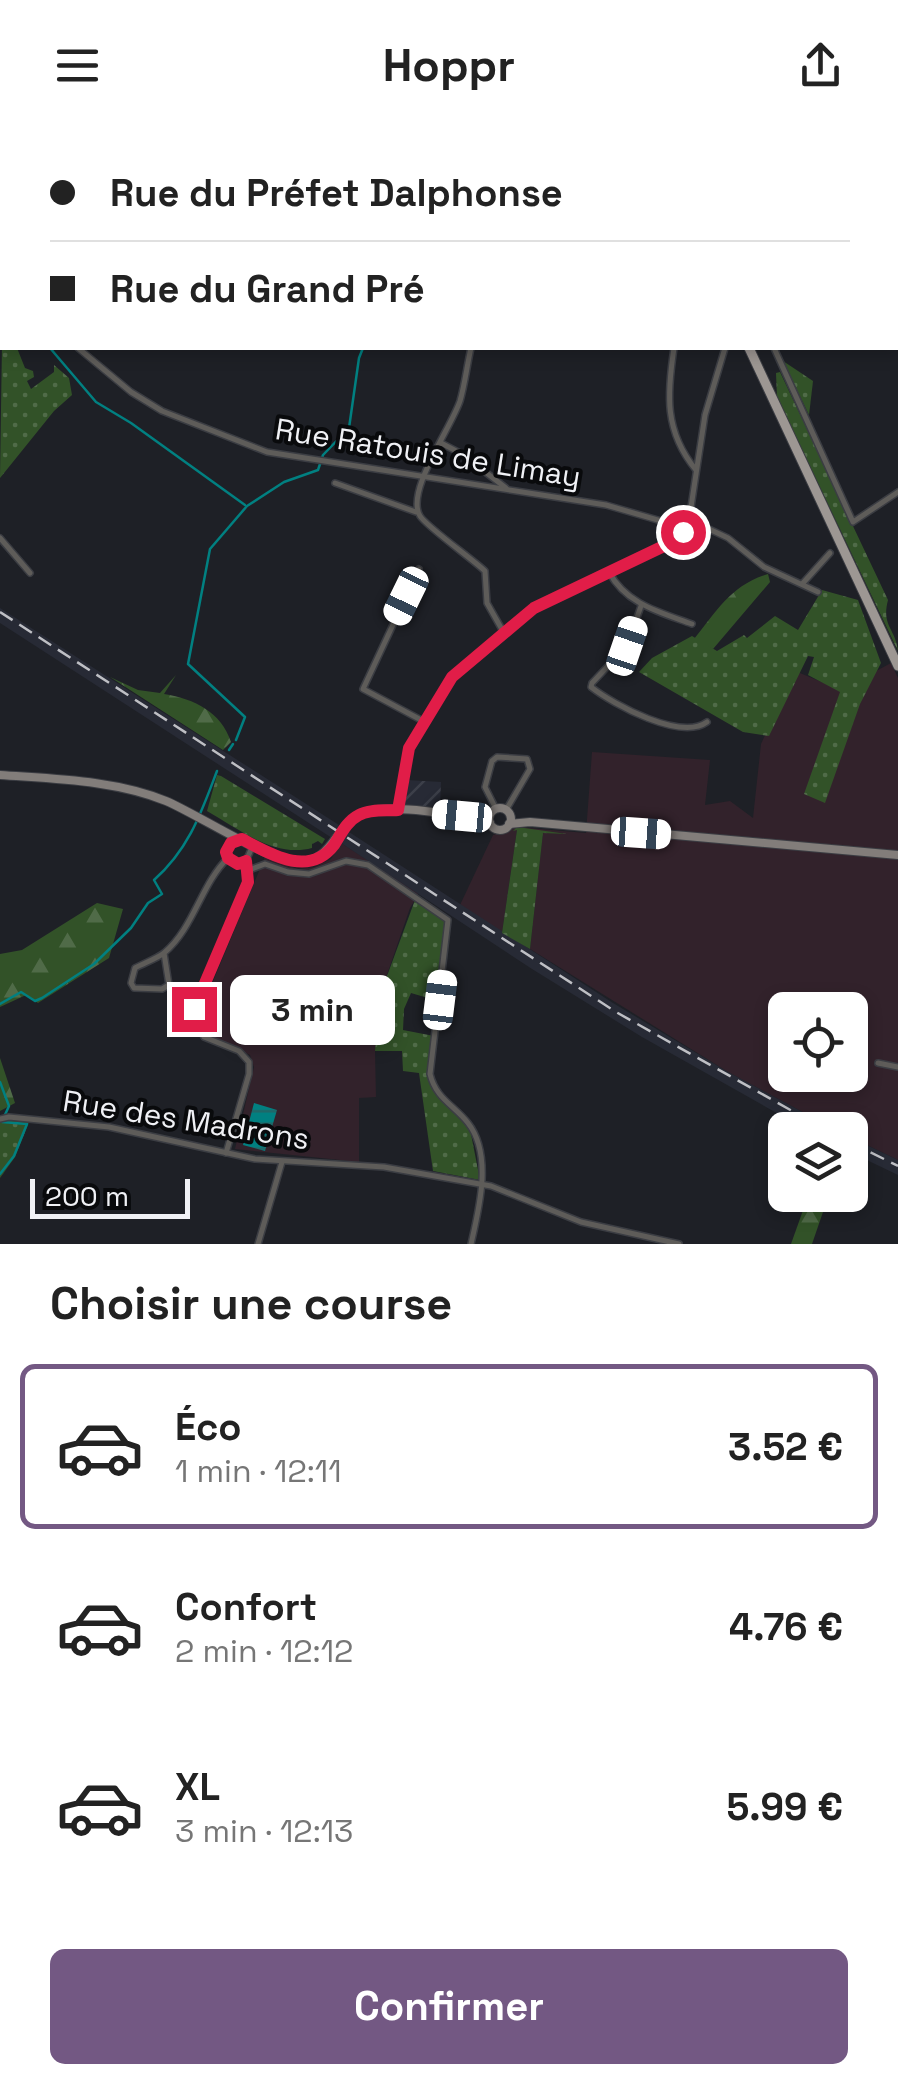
<!DOCTYPE html>
<html lang="fr">
<head>
<meta charset="utf-8">
<style>
  :root { --surface:#fff; --page:#f6f6f6; --text:#222; --muted:#767676; --line:#e0e0e0; --accent:#735883 }
  body { margin:0; font-family:"Space Grotesk",sans-serif; background:var(--page); color:var(--text); height:100vh; display:flex; flex-direction:column; font-size:38px; white-space:nowrap }
  * { box-sizing:border-box; margin:0 }
  p { font-size:32px; color:var(--muted) }
  .icon { flex:none; width:55px; height:55px; fill:none; stroke:currentColor; stroke-width:2; stroke-linecap:round; stroke-linejoin:round }
  .map { position:relative; height:1114px; overflow:hidden }
  .details { display:flex; flex-direction:column; background:var(--surface); flex:1 }
  .details>* { flex:none }
  .banner { position:absolute; left:0px; top:0px; width:900px; height:220px; box-shadow:0 5px 15px #0003; display:grid; align-content:center; height:220px; padding:0 50px; background:var(--surface) }
  .fabs { position:absolute; left:768px; top:862px; display:grid; gap:20px }
  .fabs a { display:grid; place-items:center; width:100px; height:100px; border-radius:15px; background:var(--surface); box-shadow:0 5px 15px #0003; font-size:50px }
  .scale { position:absolute; left:30px; bottom:25px; width:160px; box-sizing:border-box; padding-left:10px; border:5px solid #f0f1f5; border-top:0; font-size:28px; line-height:35px; white-space:nowrap; color:#f0f1f5; -webkit-text-stroke:8px #090a0c; paint-order:stroke }
  .end { position:absolute; width:45px; height:45px; margin:-22px; border:12px solid #e11d48; background:#fff; box-shadow:0 0 0 5px #fff }
  .from { border-radius:50% }
  .bubble { position:absolute; height:70px; border-radius:15px; background:var(--surface); box-shadow:0 5px 15px #0003; font-size:32px; font-weight:800; line-height:70px; text-align:center }
  .car { position:absolute; width:30px; height:60px; margin:-30px -15px; border-radius:12px; box-shadow:0 0 8px 2px #0007; background:linear-gradient(#fff 24%,#345 0 40%,#fff 0 76%,#345 0 86%,#fff 0) }
  .banner b { display:flex; align-items:center; gap:35px; height:95px; font-size:38px }
  .banner b+b { border-top:2px solid var(--line) }
  .banner i { width:25px; height:25px; background:var(--text) }
  ul { padding:0; list-style:none }
  li { display:flex; align-items:center; gap:30px; height:165px; margin:0 20px 15px; padding:0 30px; border:5px solid transparent; border-radius:15px }
  li div { flex:1 }
  li b { display:block; font-size:38px }
  li em { font-style:normal; font-weight:800 }
  li.current { border-color:var(--accent) }
  li>.icon { width:90px; height:90px; stroke-width:1.5 }
  h2 { padding:0 50px; font-size:45px; line-height:120px }
  .primary-button { display:flex; gap:20px; margin-top:auto; padding:20px 50px }
  .primary-button a { flex:1; height:115px; border-radius:15px; background:var(--accent); color:#fff; font-size:40px; font-weight:800; line-height:115px; text-align:center }
  header { display:flex; justify-content:space-between; align-items:center; height:130px; padding:0 50px; background:var(--surface); font-size:45px; font-weight:800 }
  .map>svg:first-child { display:block }
  .commercial { fill:#32222b; fill-rule:evenodd }
  .industrial { fill:url(#industrial-furrows) }
  .built { fill:#272a35 }
  .grass { fill:url(#grass-dots) }
  .forest { fill:url(#forest-firs) }
  .water { fill:url(#water-rules) }
  .lines { fill:none; stroke-linecap:round; stroke-linejoin:round }
  .stream { stroke:#018081; stroke-width:2.5 }
  .street-casing { stroke:#3b3d43; stroke-width:8 }
  .secondary-casing { stroke:#3b3d43; stroke-width:10 }
  .primary-casing { stroke:#3b3d43; stroke-width:11 }
  .street { stroke:#5e5c59; stroke-width:5 }
  .secondary { stroke:#827d7a; stroke-width:8 }
  .primary { stroke:#9d9793; stroke-width:9 }
  .rail { stroke:#bebfc4; stroke-width:2.5; stroke-dasharray:15 8; stroke-linecap:butt }
  .route { stroke:#e11d48; stroke-width:12 }
  .labels { text-anchor:middle; stroke-width:8; stroke-linejoin:round; paint-order:stroke }
  .street-label { font-size:30px; fill:#f0f1f5; stroke:#090a0c }
</style>
</head>
<body>
<header><svg class="icon" aria-label="menu" viewBox="0 0 24 24"><path d="M4 6h16M4 12h16M4 18h16"/></svg>Hoppr<svg class="icon" aria-label="share" viewBox="0 0 24 24"><path d="M12 15V3M7 8l5-5 5 5M5 13v7h14v-7"/></svg></header>
<div class="map">
<svg width="898" height="1114" viewBox="0 0 898 1114">
  <defs>
    <pattern id="industrial-furrows" width="10" height="10" patternUnits="userSpaceOnUse" patternTransform="scale(2.5)"><rect width="10" height="10" fill="#272a35"/><path d="M-1 1l2-2M0 10L10 0M9 11l2-2" fill="none" stroke="#3c3f49"/></pattern>
    <pattern id="grass-dots" width="8" height="8" patternUnits="userSpaceOnUse" patternTransform="scale(2.5)"><rect width="8" height="8" fill="#325228"/><path d="M2 2h.1M6 6h.1" fill="none" stroke="#506b48" stroke-width="1.8" stroke-linecap="round"/></pattern>
    <pattern id="forest-firs" width="22" height="20" patternUnits="userSpaceOnUse" patternTransform="scale(2.5)"><rect width="22" height="20" fill="#325228"/><path d="M5 1l3.5 6h-7zM16 11l3.5 6h-7z" fill="#506b48"/></pattern>
    <pattern id="water-rules" width="6" height="5" patternUnits="userSpaceOnUse" patternTransform="scale(2.5)"><rect width="6" height="5" fill="#018081"/><path d="M0 2.5h6" fill="none" stroke="#216768"/></pattern>
  </defs>
  <rect width="100%" height="100%" fill="#1e2026"/>
  <g class="commercial">
    <path d="M891 533 898 548V1030L850 1007V1000H836L728 942 530 819 543 702 517 700 502 803 460 775 493 705 517 697 586 703 592 622 710 630 705 675 730 671 753 688 761 614 795 541 841 560ZM785 880H850V945H785Z"/>
    <polygon points="341,713 419,763 410,778 380,865 375,921 376,967 359,968 359,1032 235,1019 254,937 250,925 206,905 201,880 265,727 298,739 315,737 331,729"/>
  </g>
  <polygon class="industrial" points="406,650 441,652 440,677 402,676"/>
  <g class="built">
    <polygon points="0,478 339,695 332,708 0,493"/>
    <polygon points="349,702 613,873 728,942 836,1000 807,1000 642,907 532,839 341,713"/>
    <polygon points="850,1007 898,1030 898,1045 850,1022"/>
  </g>
  <g class="grass">
    <polygon points="2,213 2,218 17,218 25,238 33,241 34,247 27,251 31,259 54,242 54,235 69,248 72,265 54,281 0,348"/>
    <polygon points="783,231 813,251 809,285"/>
    <path d="M780 242 888 470C881 496 896 499 898 521L777 267 776 243Z"/>
    <polygon points="822,460 858,470 881,533 860,574 825,673 804,664 840,562 808,545 814,527 808,526 769,606 743,602 639,542 652,528 692,506 717,521 744,505 747,508 775,486 798,500"/>
    <path d="M217 645 221 646 325 709 322 714 318 711 312 714V718C274 728 239 699 207 681Z"/>
    <polygon points="517,697 567,704 543,703 530,819 502,803 517,700 513,701"/>
    <polygon points="415,770 444,789 447,796 438,871 411,863 404,879 403,900 434,906 429,934 431,957 470,999 480,1050 433,1041 419,943 403,941 402,921 375,921 380,865"/>
    <polygon points="7,989 29,992 15,1027 0,1048 0,991"/>
  </g>
  <g class="forest">
    <path d="M768 444 770 452 713 519 694 509C717 481 731 455 768 444Z"/>
    <path d="M176 545 164 564C195 569 221 582 231 612L223 620 110 547 138 560 160 563Z"/>
    <polygon points="97,773 123,779 109,828 38,873 26,865 0,877 0,824 22,820"/>
    <polygon points="0,928 15,973 0,981"/>
    <polygon points="806,1072 824,1079 812,1114 791,1114"/>
  </g>
  <polygon class="water" points="254,973 277,980 265,1021 243,1015"/>
  <g class="lines">
    <g class="stream">
      <polyline points="50,218 96,272 131,293 245,375"/>
      <polyline points="236,610 245,587 188,534 210,419 247,376 284,352 318,340 323,325 349,298 359,228 363,218"/>
      <polyline points="229,620 233,614"/>
      <path d="M0 874 21 862 35 871 42 868 94 834 131 798 148 773 162 764 154 750C189 719 201 683 217 641"/>
      <polyline points="0,952 9,976 4,987"/>
      <polyline points="0,1044 14,1026 27,994 2,992"/>
    </g>
    <g class="street-casing">
      <g id="street">
        <polyline points="449,0 450,2"/>
        <polyline points="741,2 741,0"/>
        <polyline points="0,141 2,143"/>
        <polyline points="78,218 131,262 162,281 267,322 606,375 675,395"/>
        <path d="M471 218C467 235 465 254 460 271 451 298 405 362 420 386 427 397 471 428 485 441L487 473 504 503"/>
        <path d="M674 218C667 264 664 301 696 340"/>
        <polyline points="774,218 853,392 898,362"/>
        <polyline points="441,313 462,324 506,358"/>
        <polyline points="335,353 416,382"/>
        <polyline points="688,389 728,408 764,437 818,462"/>
        <circle cx="679" cy="398" r="5"/>
        <polyline points="683,395 688,389 691,377 705,285 725,218"/>
        <polyline points="0,408 30,443"/>
        <polyline points="419,439 363,559 423,591"/>
        <path d="M609 442C626 474 659 482 692 494"/>
        <polyline points="803,453 830,423"/>
        <path d="M641 476 627 516 592 553 591 557C614 575 681 611 707 592"/>
        <polyline points="496,679 485,657 492,631 497,627 527,629 530,639 506,680"/>
        <polyline points="398,680 409,618 452,547 533,478 666,415 677,403"/>
        <polyline points="239,710 231,713 226,722 233,732 246,731 253,715"/>
        <path d="M249 740 265 734 288 742 309 744 346 731 368 735 448 790 430 944C436 969 454 975 468 993 493 1025 479 1079 471 1114"/>
        <path d="M164 823 169 855 162 859 134 858 131 853 135 838C144 833 156 829 164 823 194 798 201 754 228 728"/>
        <polyline points="878,933 898,937"/>
        <polyline points="0,989 9,987 109,997 255,1029 384,1037 491,1056 581,1092 679,1114"/>
        <polyline points="226,1023 249,944 249,932 239,921 204,907 195,888 194,879 248,752 246,731"/>
        <polyline points="258,1114 282,1032"/>
      </g>
    </g>
    <g class="secondary-casing">
      <g id="secondary">
        <path d="M0 645C54 649 115 650 166 671 197 684 269 731 297 732 333 733 334 696 361 684 389 672 460 685 490 693"/>
        <circle cx="500" cy="689" r="11"/>
        <polyline points="509,694 530,692 898,725"/>
      </g>
    </g>
    <g class="primary-casing">
      <g id="primary">
        <polyline points="717,0 717,2"/>
        <polyline points="749,218 898,536"/>
      </g>
    </g>
    <use href="#street" class="street"/>
    <use href="#secondary" class="secondary"/>
    <use href="#primary" class="primary"/>
    <g class="rail">
      <polyline points="0,482 616,882 826,1000"/>
      <polyline points="850,1012 898,1036"/>
    </g>
  </g>
  <g class="lines">
    <path class="route" d="M194 879 248 752 246 731 238 734 228 728 226 722 231 713 242 709C270 724 309 748 334 715 341 704 347 691 359 685 370 679 385 681 398 680L409 618 452 547 534 478 666 415 677 403 683 402"/>
  </g>
  <g class="labels">
    <g class="street-label">
      <text transform="translate(428 323) rotate(9)" y="10">Rue Ratouis de Limay</text>
      <text transform="translate(186 990) rotate(9)" y="10">Rue des Madrons</text>
    </g>
  </g>
</svg>
<div class="fabs">
<a><svg class="icon" aria-label="locate" viewBox="0 0 24 24"><circle cx="12" cy="12" r="6"/><path d="M12 2v4M12 18v4M2 12h4M18 12h4"/></svg></a>
<a><svg class="icon" aria-label="layers" viewBox="0 0 24 24"><path d="M12 4l9 5-9 5-9-5zM3 14l9 5 9-5"/></svg></a>
</div>
<div class="scale">200 m</div>
<i class="end from" style="left:683px;top:402px"></i>
<i class="end" style="left:194px;top:879px"></i>
<div class="bubble" style="left:230px;top:845px;width:165px">3 min</div>
<i class="car" style="left:406px;top:466px;rotate:206deg"></i>
<i class="car" style="left:627px;top:516px;rotate:19deg"></i>
<i class="car" style="left:462px;top:686px;rotate:275deg"></i>
<i class="car" style="left:641px;top:703px;rotate:94deg"></i>
<i class="car" style="left:440px;top:870px;rotate:7deg"></i>
<div class="banner">
<b><i class="from"></i>Rue du Préfet Dalphonse</b>
<b><i></i>Rue du Grand Pré</b>
</div>
</div>
<section class="details">
<h2>Choisir une course</h2>
<ul>
<li class="current"><svg class="icon" aria-label="car" viewBox="0 0 24 24"><path d="M5 17H2v-5l4-1 3-4h7l3 4 3 1v5h-3M9 17h6M6 11h13"/><circle cx="7" cy="17" r="2"/><circle cx="17" cy="17" r="2"/></svg><div><b>Éco</b><p>1 min · 12:11</p></div><em>3.52 €</em></li>
<li><svg class="icon" aria-label="car" viewBox="0 0 24 24"><path d="M5 17H2v-5l4-1 3-4h7l3 4 3 1v5h-3M9 17h6M6 11h13"/><circle cx="7" cy="17" r="2"/><circle cx="17" cy="17" r="2"/></svg><div><b>Confort</b><p>2 min · 12:12</p></div><em>4.76 €</em></li>
<li><svg class="icon" aria-label="car" viewBox="0 0 24 24"><path d="M5 17H2v-5l4-1 3-4h7l3 4 3 1v5h-3M9 17h6M6 11h13"/><circle cx="7" cy="17" r="2"/><circle cx="17" cy="17" r="2"/></svg><div><b>XL</b><p>3 min · 12:13</p></div><em>5.99 €</em></li>
</ul>
<div class="primary-button"><a>Confirmer</a></div>
</section>
</body>
</html>
